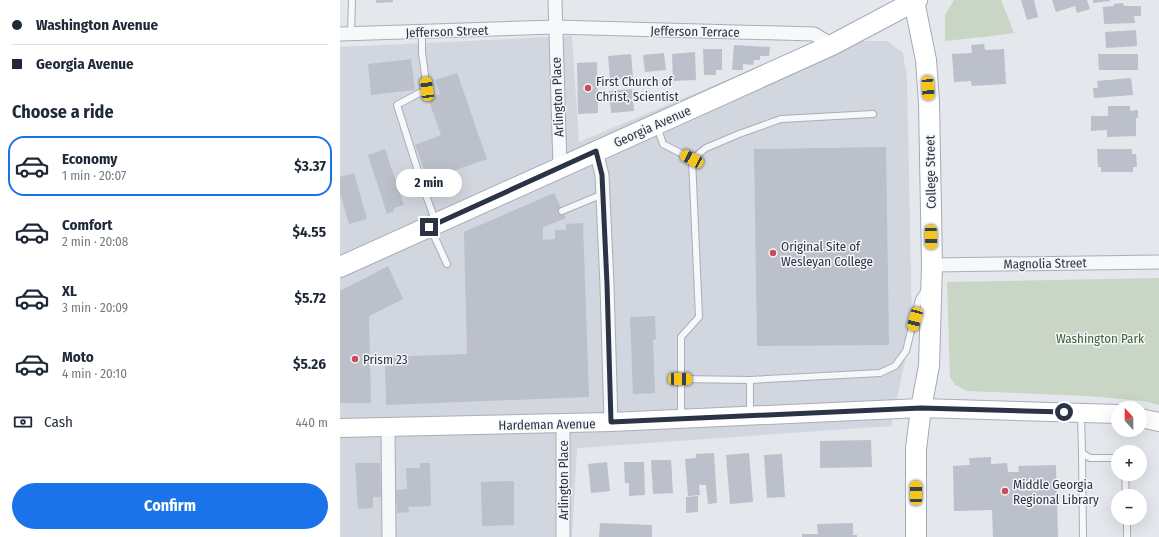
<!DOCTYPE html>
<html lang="en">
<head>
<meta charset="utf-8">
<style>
  :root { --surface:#fff; --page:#f2f2f3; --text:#1f2937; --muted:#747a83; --line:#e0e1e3; --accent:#1a73e8 }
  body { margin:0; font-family:"Fira Sans Condensed",sans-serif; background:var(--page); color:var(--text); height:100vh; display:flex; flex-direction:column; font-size:15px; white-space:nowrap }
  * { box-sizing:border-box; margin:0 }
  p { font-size:13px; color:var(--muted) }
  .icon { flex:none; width:22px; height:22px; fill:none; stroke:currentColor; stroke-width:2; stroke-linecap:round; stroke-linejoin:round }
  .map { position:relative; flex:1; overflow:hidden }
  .side { display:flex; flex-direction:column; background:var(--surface); width:340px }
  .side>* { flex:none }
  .top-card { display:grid; align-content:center; height:88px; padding:0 12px; background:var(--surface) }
  .needle { width:26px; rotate:339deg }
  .tools { position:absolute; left:771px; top:401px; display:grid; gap:8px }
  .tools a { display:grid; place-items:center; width:36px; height:36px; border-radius:50%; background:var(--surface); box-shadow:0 4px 16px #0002; font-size:20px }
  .end { position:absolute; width:18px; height:18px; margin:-9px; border:5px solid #2b3445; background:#fff; box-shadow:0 0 0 2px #fff }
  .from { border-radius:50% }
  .bubble { position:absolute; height:28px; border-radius:14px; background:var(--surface); box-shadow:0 4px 16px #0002; font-size:13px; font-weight:700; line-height:28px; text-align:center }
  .car { position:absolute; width:12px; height:24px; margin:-12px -6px; border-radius:5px; box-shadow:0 0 3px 1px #0007; background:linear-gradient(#f5c518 24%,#345 0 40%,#f5c518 0 76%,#345 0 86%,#f5c518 0) }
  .top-card b { display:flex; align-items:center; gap:14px; height:38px; font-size:15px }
  .top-card b+b { border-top:1px solid var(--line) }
  .top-card i { width:10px; height:10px; background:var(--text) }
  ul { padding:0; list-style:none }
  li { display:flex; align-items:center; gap:12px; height:60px; margin:0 8px 6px; padding:0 4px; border:2px solid transparent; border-radius:16px }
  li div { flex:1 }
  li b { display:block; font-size:15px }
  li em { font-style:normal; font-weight:700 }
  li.on { border-color:var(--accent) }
  li>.icon { width:36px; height:36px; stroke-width:1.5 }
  h2 { padding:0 12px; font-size:18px; line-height:48px }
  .pay { display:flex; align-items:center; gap:10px; height:44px; padding:0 12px; font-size:15px }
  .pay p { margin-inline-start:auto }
  .action { display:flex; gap:8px; margin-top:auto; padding:8px 12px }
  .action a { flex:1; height:46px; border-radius:24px; background:var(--accent); color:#fff; font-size:16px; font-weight:700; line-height:46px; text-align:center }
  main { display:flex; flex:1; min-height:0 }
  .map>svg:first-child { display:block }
  .built { fill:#d2d6de }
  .green { fill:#c9d6c5 }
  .building { fill:#bbc0ca }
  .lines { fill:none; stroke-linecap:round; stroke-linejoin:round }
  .lane-casing { stroke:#a9aeb7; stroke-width:8 }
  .street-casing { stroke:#a9aeb7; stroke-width:15 }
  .secondary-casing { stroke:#a9aeb7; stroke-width:20 }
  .primary-casing { stroke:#a3abb8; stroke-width:22 }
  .lane { stroke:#f7f8fa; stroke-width:6 }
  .street { stroke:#f7f8fa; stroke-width:13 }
  .secondary { stroke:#fff; stroke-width:18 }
  .primary { stroke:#fff; stroke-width:20 }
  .route { stroke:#2b3445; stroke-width:5 }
  .poi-dot { fill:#d1495b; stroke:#f4f6f9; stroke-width:1.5 }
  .labels { text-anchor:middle; stroke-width:3; stroke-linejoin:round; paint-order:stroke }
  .street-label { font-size:13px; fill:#2b3445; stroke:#f4f6f9 }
  .poi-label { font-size:13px; fill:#2b3445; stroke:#f4f6f9; text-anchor:start }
  .park-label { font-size:13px; fill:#3f6138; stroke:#f4f6f9 }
</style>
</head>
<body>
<main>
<section class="side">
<div class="top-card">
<b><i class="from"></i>Washington Avenue</b>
<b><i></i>Georgia Avenue</b>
</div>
<h2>Choose a ride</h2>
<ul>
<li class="on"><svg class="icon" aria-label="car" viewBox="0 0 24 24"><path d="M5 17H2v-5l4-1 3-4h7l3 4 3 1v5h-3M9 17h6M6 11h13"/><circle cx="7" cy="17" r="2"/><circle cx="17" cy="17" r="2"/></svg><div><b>Economy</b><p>1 min · 20:07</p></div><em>$3.37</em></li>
<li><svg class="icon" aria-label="car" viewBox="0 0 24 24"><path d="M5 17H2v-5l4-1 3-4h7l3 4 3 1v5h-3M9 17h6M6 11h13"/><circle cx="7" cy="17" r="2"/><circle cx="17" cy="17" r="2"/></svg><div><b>Comfort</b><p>2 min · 20:08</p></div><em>$4.55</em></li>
<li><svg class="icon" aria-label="car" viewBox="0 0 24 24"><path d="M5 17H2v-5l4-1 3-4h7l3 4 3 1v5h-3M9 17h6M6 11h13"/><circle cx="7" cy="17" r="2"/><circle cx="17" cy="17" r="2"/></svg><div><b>XL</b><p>3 min · 20:09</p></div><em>$5.72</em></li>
<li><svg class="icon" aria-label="car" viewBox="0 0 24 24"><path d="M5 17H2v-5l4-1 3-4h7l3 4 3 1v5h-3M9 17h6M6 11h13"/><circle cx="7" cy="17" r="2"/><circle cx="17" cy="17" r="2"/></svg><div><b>Moto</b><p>4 min · 20:10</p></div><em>$5.26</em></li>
</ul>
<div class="pay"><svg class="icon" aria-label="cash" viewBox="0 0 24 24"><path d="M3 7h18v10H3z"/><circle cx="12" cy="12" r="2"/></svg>Cash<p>440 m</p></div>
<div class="action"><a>Confirm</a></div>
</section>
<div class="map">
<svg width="819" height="537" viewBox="0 0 819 537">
  <rect width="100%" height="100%" fill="#e4e7ec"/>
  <polygon class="built" points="232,36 239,142 466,47 524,41 547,41 563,53 567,79 572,328 551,426 237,448 232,537 0,537 0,47"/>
  <g class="green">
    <polygon points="614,0 661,0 674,33 652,36 605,41 605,15"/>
    <polygon points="819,278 819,405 803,401 748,396 627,391 615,385 610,377 607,282"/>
  </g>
  <g class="building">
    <polygon points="36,0 53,0 53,2 36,3"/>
    <polygon points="681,0 694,0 698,17 687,20"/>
    <polygon points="712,0 747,0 750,9 737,13 735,6 716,12"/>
    <polygon points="753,0 770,0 770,1 753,3"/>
    <polygon points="783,3 784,6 801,6 801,16 794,16 795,23 764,24 763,7 774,6 774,4"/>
    <polygon points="796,30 797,46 766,48 765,32"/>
    <polygon points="644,44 645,50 664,49 666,84 632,86 631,81 614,82 612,54 632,53 631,45"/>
    <polygon points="394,45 430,47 429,56 420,56 420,60 414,60 413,65 403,64 403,70 392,70"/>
    <polygon points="363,49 382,49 382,70 376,70 376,75 364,75"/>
    <polygon points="355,52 356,80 333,81 332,54"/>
    <polygon points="324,53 326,70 305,72 303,55"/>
    <polygon points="291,54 293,78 270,80 268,56"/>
    <polygon points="758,54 798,54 798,70 759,70"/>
    <polygon points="71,59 75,90 31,95 28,64"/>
    <polygon points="257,62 258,113 238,114 237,63"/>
    <polygon points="117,73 147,159 88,180 75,145 101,135 88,98 100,94 95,80"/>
    <polygon points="791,78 793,95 754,98 753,88 758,88 757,81"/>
    <polygon points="292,89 294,111 271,113 269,91"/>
    <polygon points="768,106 790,106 790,111 798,110 798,118 796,118 796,136 767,137 767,130 751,131 751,116 768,116"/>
    <polygon points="546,147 549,345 417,346 414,149"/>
    <polygon points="45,149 64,205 54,208 54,211 47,214 28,155"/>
    <polygon points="757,149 792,149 792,154 796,154 797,167 793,167 793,172 761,172 761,167 758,167"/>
    <polygon points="14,173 27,219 9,224 0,193 0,177"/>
    <polygon points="214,193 226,218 203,227 203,240 215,239 215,230 226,230 226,224 243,223 249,397 46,405 45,357 127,354 124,232"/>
    <polygon points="48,266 63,299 29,316 31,403 0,403 0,291"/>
    <polygon points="315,316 316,339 313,340 315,393 293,394 290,317"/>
    <polygon points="531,440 532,467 480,468 480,441"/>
    <polygon points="374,453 377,503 368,504 366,485 359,485 360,495 348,496 345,459 356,458 356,454"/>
    <polygon points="409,453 413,502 390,504 386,455"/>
    <polygon points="442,454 445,497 427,498 424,455"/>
    <polygon points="651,457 651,464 667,463 668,472 679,472 678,466 716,465 718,537 653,537 652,510 614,511 613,466 630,465 629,458"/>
    <polygon points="311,460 331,460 333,493 313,494"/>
    <polygon points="267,462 270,491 251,493 248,464"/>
    <polygon points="284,462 304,462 305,495 289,496 289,483 285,483"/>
    <polygon points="15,463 40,463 41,497 33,497 33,508 18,509"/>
    <polygon points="80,463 90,463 91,506 68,507 69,512 57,513 56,490 67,489 66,468 80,468"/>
    <polygon points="174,481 174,525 142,526 141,482"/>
    <polygon points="358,496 358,512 346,513 346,497"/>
    <polygon points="260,523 312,525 312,537 259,537"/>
    <polygon points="513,523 513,535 517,535 517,537 462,537 462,534 478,534 477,524"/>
  </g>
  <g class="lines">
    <g class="lane-casing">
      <g id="lane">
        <polyline points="82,31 82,53 87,89 57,105 85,193 96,222"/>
        <polyline points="11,33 12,0"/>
        <polyline points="317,126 323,144 352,159 359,317 341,337 341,417"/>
        <polyline points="352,159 366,148 399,134 441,119 533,114"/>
        <polyline points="222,211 263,194"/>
        <polyline points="91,229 107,264"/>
        <polyline points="340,379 410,380 540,373 555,366 566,351 579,299 585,290"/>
        <polyline points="741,414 742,453 750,458 778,458"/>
        <polyline points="410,415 410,380"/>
        <polyline points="742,453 743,537"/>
        <polyline points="785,474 786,496"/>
        <polyline points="787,518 787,537"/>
      </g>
    </g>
    <g class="street-casing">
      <g id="street">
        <polyline points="215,0 220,167"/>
        <polyline points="0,34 215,27 474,34 492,45"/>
        <polyline points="256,151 262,175 267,285 271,422"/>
        <polyline points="592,265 819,262"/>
        <polyline points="223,423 223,537"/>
        <polyline points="48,427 49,537"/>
      </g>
    </g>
    <g class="secondary-casing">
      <g id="secondary">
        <polyline points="800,418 819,422"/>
        <polyline points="0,428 271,422 581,408 778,414"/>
      </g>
    </g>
    <g class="primary-casing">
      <g id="primary">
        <polyline points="574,1 586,60 589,102 592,265 589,366 581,408 576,449 576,537"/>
        <polyline points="0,267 492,45 577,0"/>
      </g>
    </g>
    <use href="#lane" class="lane"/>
    <use href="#street" class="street"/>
    <use href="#secondary" class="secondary"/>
    <use href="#primary" class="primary"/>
  </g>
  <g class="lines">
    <polyline class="route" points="89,227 256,151 262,175 267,284 271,422 581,408 724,412"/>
  </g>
  <g class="poi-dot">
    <circle cx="248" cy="88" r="4"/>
    <circle cx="433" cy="253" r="4"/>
    <circle cx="15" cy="359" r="4"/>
    <circle cx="665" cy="491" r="4"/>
  </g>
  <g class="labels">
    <g class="street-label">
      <text transform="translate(107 31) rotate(-2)" y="5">Jefferson Street</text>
      <text transform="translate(355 31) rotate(1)" y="5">Jefferson Terrace</text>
      <text transform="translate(217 97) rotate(-92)" y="5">Arlington Place</text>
      <text transform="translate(312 126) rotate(-24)" y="5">Georgia Avenue</text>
      <text transform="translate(590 172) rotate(-91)" y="5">College Street</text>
      <text transform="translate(705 263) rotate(-1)" y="5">Magnolia Street</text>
      <text transform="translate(207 424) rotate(-1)" y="5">Hardeman Avenue</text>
      <text transform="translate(223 480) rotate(-90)" y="5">Arlington Place</text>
    </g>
    <g class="poi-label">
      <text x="256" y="86">First Church of<tspan x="256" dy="15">Christ, Scientist</tspan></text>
      <text x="441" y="251">Original Site of<tspan x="441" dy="15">Wesleyan College</tspan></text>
      <text x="23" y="364">Prism 23</text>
      <text x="673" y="489">Middle Georgia<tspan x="673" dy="15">Regional Library</tspan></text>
    </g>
    <g class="park-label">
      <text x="760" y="343">Washington Park</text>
    </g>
  </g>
</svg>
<div class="tools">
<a><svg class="needle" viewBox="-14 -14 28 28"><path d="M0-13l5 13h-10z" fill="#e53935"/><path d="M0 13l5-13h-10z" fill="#747a83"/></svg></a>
<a>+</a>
<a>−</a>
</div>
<i class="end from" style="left:724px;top:412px"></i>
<i class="end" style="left:89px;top:227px"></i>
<div class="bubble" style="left:56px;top:169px;width:66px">2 min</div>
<i class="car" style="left:588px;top:88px;rotate:176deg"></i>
<i class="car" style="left:87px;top:89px;rotate:352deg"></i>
<i class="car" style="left:352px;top:159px;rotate:298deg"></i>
<i class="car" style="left:591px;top:237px;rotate:179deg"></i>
<i class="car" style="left:575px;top:319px;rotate:195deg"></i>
<i class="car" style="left:340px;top:379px;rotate:91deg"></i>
<i class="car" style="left:576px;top:493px;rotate:0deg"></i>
</div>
</main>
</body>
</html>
